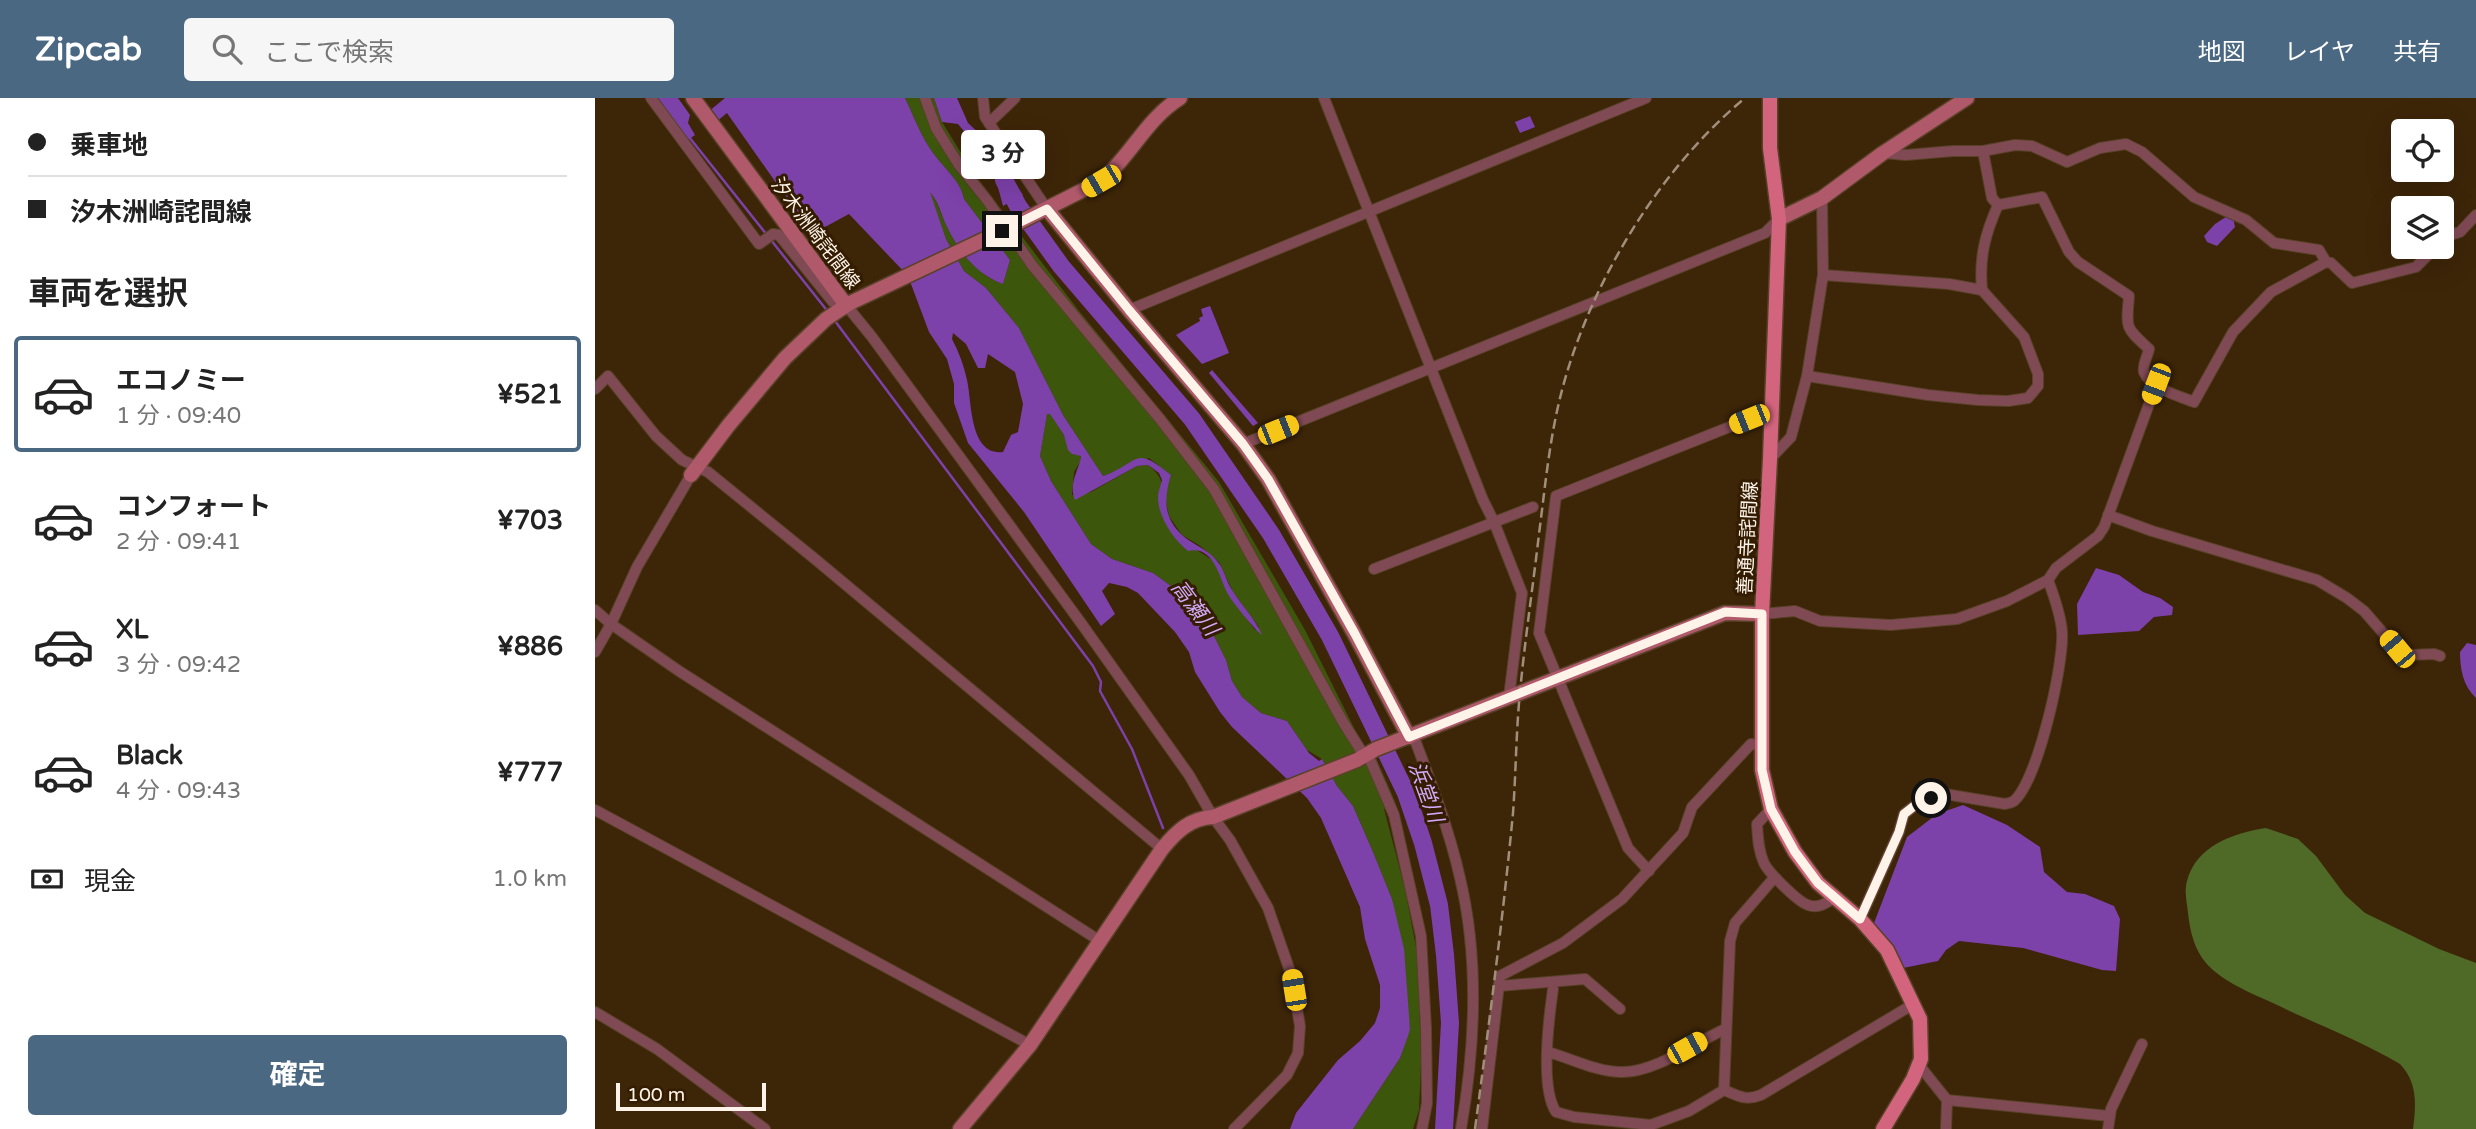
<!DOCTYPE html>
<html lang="ja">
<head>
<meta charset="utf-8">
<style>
  :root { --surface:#fff; --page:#f6f6f6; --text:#222; --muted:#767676; --line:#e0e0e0; --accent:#4b6883 }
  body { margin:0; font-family:"Varela Round","Noto Sans JP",sans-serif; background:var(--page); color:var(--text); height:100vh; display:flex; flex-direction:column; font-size:26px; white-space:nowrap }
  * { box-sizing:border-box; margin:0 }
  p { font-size:23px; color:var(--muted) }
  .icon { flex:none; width:38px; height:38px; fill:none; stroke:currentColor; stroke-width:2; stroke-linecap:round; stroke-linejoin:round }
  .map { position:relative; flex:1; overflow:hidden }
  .sheet { display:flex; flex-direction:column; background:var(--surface); width:595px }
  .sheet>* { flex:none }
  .hud { display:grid; align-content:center; height:154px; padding:0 28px; background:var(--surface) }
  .fabs { position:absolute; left:1796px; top:21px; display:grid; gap:14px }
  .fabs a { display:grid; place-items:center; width:63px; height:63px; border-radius:7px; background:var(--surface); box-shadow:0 7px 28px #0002; font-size:35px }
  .scale { position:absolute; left:21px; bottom:18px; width:150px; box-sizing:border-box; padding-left:7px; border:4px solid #fef3e8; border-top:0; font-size:19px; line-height:24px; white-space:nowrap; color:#fef3e8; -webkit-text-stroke:5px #331c00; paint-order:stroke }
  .end { position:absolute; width:32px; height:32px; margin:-16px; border:9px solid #fef3e8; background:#111; box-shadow:0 0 0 4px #111 }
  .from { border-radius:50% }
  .bubble { position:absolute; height:49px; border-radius:7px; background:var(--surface); box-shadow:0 7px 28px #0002; font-size:23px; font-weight:700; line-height:49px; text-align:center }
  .car { position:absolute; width:21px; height:42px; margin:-21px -10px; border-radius:9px; box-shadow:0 0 5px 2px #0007; background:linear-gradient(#f5c518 24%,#345 0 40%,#f5c518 0 76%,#345 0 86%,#f5c518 0) }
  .hud b { display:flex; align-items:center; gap:24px; height:66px; font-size:26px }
  .hud b+b { border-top:2px solid var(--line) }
  .hud i { width:18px; height:18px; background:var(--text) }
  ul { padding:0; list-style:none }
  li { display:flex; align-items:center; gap:21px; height:116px; margin:0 14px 10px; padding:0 14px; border:4px solid transparent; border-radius:7px }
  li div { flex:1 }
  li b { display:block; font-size:26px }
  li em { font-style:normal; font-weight:700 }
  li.selected { border-color:var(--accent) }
  li>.icon { width:63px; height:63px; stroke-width:1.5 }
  h2 { padding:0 28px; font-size:32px; line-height:84px }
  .pay { display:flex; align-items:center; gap:18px; height:77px; padding:0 28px; font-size:26px }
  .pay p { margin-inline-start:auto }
  .action { display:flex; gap:14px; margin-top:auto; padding:14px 28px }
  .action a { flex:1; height:80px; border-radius:7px; background:var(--accent); color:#fff; font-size:28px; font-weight:700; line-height:80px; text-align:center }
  header { display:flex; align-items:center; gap:42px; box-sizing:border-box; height:98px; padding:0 35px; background:var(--accent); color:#fff }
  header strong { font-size:33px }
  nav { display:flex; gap:38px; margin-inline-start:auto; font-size:24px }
  .search { width:490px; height:63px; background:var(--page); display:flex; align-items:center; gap:18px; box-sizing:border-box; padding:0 24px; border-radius:7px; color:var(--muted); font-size:26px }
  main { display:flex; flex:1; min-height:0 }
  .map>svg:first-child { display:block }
  .green { fill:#3c570c }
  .forest { fill:#4f6a27 }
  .water { fill:#7d41aa; fill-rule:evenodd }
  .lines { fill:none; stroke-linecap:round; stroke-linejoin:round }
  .stream { stroke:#7d41aa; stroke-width:2.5 }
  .river { stroke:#7d41aa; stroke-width:18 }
  .street-casing { stroke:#584227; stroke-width:12 }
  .secondary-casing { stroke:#584227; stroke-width:17 }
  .primary-casing { stroke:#584227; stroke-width:17 }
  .street { stroke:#804a55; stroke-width:10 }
  .secondary { stroke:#af596b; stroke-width:14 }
  .primary { stroke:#d2647d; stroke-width:14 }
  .rail { stroke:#a18f7c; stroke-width:2.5; stroke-dasharray:10 5; stroke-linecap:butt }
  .route { stroke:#fef3e8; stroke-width:9 }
  .labels { text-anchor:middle; stroke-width:6; stroke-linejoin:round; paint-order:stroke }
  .street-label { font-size:19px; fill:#fef3e8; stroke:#331c00 }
  .water-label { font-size:21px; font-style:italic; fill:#d3a9f8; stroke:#331c00 }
</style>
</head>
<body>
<header>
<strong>Zipcab</strong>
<div class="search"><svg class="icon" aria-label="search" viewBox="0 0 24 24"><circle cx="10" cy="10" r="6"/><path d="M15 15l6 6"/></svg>ここで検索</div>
<nav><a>地図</a><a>レイヤ</a><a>共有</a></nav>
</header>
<main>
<section class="sheet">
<div class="hud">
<b><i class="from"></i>乗車地</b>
<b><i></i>汐木洲崎詫間線</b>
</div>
<h2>車両を選択</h2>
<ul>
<li class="selected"><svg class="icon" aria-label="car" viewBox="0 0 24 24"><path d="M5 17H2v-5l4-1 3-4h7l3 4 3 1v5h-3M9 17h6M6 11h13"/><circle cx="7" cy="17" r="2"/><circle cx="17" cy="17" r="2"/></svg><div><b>エコノミー</b><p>1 分 · 09:40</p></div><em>¥521</em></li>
<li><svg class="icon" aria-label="car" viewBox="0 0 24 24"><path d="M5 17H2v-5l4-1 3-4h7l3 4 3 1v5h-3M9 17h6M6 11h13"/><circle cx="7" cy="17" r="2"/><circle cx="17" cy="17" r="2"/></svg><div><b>コンフォート</b><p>2 分 · 09:41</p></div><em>¥703</em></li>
<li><svg class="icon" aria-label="car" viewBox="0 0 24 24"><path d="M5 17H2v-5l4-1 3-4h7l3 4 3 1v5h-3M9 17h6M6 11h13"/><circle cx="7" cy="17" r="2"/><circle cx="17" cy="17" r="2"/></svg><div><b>XL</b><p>3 分 · 09:42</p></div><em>¥886</em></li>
<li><svg class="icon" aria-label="car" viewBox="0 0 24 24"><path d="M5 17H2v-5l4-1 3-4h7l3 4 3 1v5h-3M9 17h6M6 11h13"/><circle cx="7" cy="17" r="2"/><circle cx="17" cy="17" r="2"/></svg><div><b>Black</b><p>4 分 · 09:43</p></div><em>¥777</em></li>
</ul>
<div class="pay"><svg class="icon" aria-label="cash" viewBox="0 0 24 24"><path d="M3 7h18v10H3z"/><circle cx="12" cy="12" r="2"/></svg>現金<p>1.0 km</p></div>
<div class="action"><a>確定</a></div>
</section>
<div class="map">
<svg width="1881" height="1031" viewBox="0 0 1881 1031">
  <rect width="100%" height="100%" fill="#3d2508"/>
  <path class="green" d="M310 0H339L347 24 378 74 415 123 484 213 624 384 710 532 769 650 776 649 801 706 789 711 810 791 823 860 826 965 824 1012 818 1031H758L805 960 815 930 797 801 778 754 758 708 742 688 727 661 712 652 692 623 666 615 647 599 637 583 631 562 617 534 592 504 579 490 558 475 517 461 496 446 456 383 445 358 452 315H455L469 337 477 356 486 357 485 364 479 374 477 397 496 394 542 368 553 367C573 382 568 396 568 419L600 451 619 463 635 498 660 532 664 529 638 494 624 464 604 447 587 437 574 418 570 397 576 377 554 360 508 378 468 317 424 230 391 190 369 173 351 141 334 92C343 103 345 115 351 127 363 153 382 177 408 186L415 162 369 101C366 83 349 70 338 55 326 38 319 19 310 0Z"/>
  <path class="forest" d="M1671 730 1703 741 1721 758 1750 797 1770 815 1844 851 1881 865V1031H1818C1821 1007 1823 985 1805 966 1766 943 1721 926 1680 906 1658 896 1626 883 1611 865 1599 851 1595 833 1593 815 1592 805 1589 794 1592 783 1601 748 1638 735 1671 730Z"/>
  <g class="water">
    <polygon points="59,0 83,0 95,17 93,25 100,37 90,44"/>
    <path d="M130 0H310C319 19 326 38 338 55 349 70 366 83 369 101L415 162 408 186C382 177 364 154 352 129 346 117 344 104 335 94L351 141 369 173 391 190 424 230 468 317 508 378C546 364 538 346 576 377 569 400 568 419 587 437 598 447 613 451 622 463 629 470 631 483 637 492 646 507 660 520 667 537 659 531 640 507 634 498 624 481 620 447 593 453 578 441 563 419 563 399 563 394 566 387 567 382L564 375 553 367 542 368 480 402C473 385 484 373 486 358L477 356 473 352 469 337 455 316H452L445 358 456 383 496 446 517 461 558 475 579 490 617 534 631 562 637 583 647 599 666 615 692 623 714 655 724 663 727 661 742 688 758 708 778 754 797 801 809 851 815 931 813 938 805 960 758 1031H695L701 1015 743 962 765 943 780 925 785 910V887L770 841 765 809 726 720 712 700 637 629 625 614 600 574 594 554 580 534 543 495 532 489 514 485 507 493 520 516 506 528 429 414 373 345 359 305V286L352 261 334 234 313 178 254 116 217 136 132 15 121 24 113 14ZM358 235 371 246 383 270H390L393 256 420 274 428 306 423 334 416 337 408 354C374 358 377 303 372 282 369 268 364 254 357 241Z"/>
    <polygon points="339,0 362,0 373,25 386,37 428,97 408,108 397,67 363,26 347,24"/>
    <polygon points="935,18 940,29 925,35 920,24"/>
    <polygon points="1634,117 1638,119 1640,129 1622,148 1612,144 1609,138 1620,126"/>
    <polygon points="615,208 634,255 607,266 581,237 605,223 604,220 608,218 606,211"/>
    <polygon points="617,272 663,325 658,328 614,275"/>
    <polygon points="1501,470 1524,477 1548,494 1565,500 1578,509 1577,517 1559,519 1544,533 1483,537 1482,506"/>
    <path d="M1872 545 1881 547V600C1868 588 1865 571 1865 554Z"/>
    <polygon points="1368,707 1412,727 1445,749 1449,774 1472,794 1490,796 1519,808 1525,821 1521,873 1507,872 1428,850 1364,843 1351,852 1343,863 1308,870 1279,825 1312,739 1342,716"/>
  </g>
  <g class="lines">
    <g class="stream">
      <polyline points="94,39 234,215"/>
      <polyline points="240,223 498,568 506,584 505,593 537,651 568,730"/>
    </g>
    <polyline class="river" points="409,82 423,108 466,168 597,321 676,436 735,538 811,695 828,745 844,807 850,857 855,925 849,1031"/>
    <g class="street-casing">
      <g id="street">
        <polyline points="56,0 164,146 178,136 184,137 238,204 251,207 277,239 486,525 594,677 618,719 635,742 673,810 696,876 705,928 703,955 692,977 639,1031"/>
        <polyline points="330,0 341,30 364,67 392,102 437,167 565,321 619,391 748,624 770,659"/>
        <polyline points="388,0 390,19 394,25"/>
        <polyline points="420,0 394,25 452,111"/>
        <polyline points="729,0 888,402 899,424 927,495 914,599"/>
        <polyline points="1388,53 1397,100 1403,107"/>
        <polyline points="1289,55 1311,57 1358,53 1388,53 1420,47 1437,48 1472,64 1505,50 1531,46 1547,54 1599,99 1651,122 1679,145 1724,152 1731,164 1736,165 1757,185 1821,169 1841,149"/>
        <path d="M1403 107 1447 99 1474 154 1483 164 1534 198C1531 231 1530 229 1554 251 1553 257 1547 267 1549 274 1556 291 1584 298 1599 304L1638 234 1676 194 1731 164"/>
        <polyline points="1846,144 1852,138 1865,134 1881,117"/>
        <path d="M1387 192C1384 160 1390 136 1403 107"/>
        <polyline points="534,212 1051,0"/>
        <polyline points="1212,278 1333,297 1383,302 1413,303 1433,300 1443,288 1443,276 1429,239 1387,192 1354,186 1228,177"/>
        <polyline points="0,291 13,278 61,338 87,362 113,374 220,461 567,751"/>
        <polyline points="648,346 1170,135 1184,121"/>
        <polyline points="1175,361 1196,339 1212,278 1228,177 1227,100"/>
        <polyline points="1513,417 1557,433 1722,482 1752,500 1769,513 1802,551 1814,557 1839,556 1845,558"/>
        <polyline points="779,471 938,409"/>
        <polyline points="0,512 16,526 84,573 505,843"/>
        <polyline points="1167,516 1200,513 1225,523 1296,527 1362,521 1412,503 1453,482 1461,470 1503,438 1509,429 1561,287"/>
        <polyline points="0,554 16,526 42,469 96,377"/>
        <path d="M818 637C836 684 854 731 865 780 884 860 880 950 866 1031"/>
        <polyline points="773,657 799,717 826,838 831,930 832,1005 827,1031"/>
        <path d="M1176 711 1162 726C1163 739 1163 752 1169 765 1173 774 1203 804 1213 807 1223 811 1231 805 1239 800"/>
        <polyline points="0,712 435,947"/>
        <polyline points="1054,773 1033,750 944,535 961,398 1177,312"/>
        <path d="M1265 821 1304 734 1309 716 1323 705 1350 696 1410 706C1414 705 1416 705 1419 703 1443 682 1469 566 1467 534 1466 518 1459 498 1453 482"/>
        <polyline points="904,888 990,881 1025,911"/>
        <path d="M958 891C954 919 945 990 961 1014L979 1019 1056 1027 1094 1013 1129 992"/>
        <polyline points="0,914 62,951 170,1031"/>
        <path d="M953 954C975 960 1002 974 1026 974 1059 975 1100 945 1130 931"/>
        <polyline points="1324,967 1352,1002 1351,1031"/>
        <polyline points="1129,992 1135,843 1140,825 1179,780"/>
        <path d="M1129 992C1143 998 1151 1003 1166 997L1317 907"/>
        <polyline points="1352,1002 1514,1018"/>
        <polyline points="887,1031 905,878 968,845 1027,801 1088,735 1097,709 1156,646 1167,647"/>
        <polyline points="1513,1031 1516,1011 1547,946"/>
      </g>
    </g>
    <g class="secondary-casing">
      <g id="secondary">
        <polyline points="98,0 251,207"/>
        <polyline points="452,111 534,212 648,346 673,381 759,535 814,639"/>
        <polyline points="1184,121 1227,100 1288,55 1372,0"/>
        <path d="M96 377 133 328 190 260 231 221 255 205 407 133 506 83C536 58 551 21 585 0"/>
        <path d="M365 1031 435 947 567 751C581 734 595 720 618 719L762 662 781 651 1130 515 1167 516"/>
      </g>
    </g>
    <g class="primary-casing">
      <polyline id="primary" points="1175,0 1175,50 1184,121 1175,361 1167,516 1167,672 1176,711 1200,754 1223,785 1265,821 1292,852 1325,921 1326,961 1318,981 1288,1031"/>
    </g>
    <use href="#street" class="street"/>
    <use href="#secondary" class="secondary"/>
    <use href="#primary" class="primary"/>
    <path class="rail" d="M880 1031C894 926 908 820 918 715 921 674 921 634 925 594 930 541 938 488 944 436 950 390 954 345 965 300 992 190 1062 73 1150 0"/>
  </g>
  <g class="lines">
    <polyline class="route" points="407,133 452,111 534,212 648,346 673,381 760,536 814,639 1130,514 1167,516 1167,672 1176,711 1200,754 1223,785 1265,821 1304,734 1309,716 1323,705 1336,700"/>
  </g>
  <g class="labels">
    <g class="street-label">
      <text transform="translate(221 135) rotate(53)" y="7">汐木洲崎詫間線</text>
      <text transform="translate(1152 440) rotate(-87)" y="7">善通寺詫間線</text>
    </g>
    <g class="water-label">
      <text transform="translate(600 510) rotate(53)" y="7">高瀬川</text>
      <text transform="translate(831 694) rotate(70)" y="7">浜堂川</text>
    </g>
  </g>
</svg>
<div class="fabs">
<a><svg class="icon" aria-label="locate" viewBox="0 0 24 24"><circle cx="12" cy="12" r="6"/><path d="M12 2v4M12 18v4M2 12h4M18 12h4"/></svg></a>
<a><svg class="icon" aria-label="layers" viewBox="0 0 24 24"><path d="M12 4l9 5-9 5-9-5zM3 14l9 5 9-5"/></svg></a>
</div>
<div class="scale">100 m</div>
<i class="end from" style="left:1336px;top:700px"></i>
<i class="end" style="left:407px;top:133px"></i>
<div class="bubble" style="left:366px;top:32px;width:84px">3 分</div>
<i class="car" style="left:506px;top:83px;rotate:240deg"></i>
<i class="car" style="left:1561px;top:286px;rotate:201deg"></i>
<i class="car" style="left:1154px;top:321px;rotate:248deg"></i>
<i class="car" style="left:683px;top:332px;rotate:68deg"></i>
<i class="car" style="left:1802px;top:551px;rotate:320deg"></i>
<i class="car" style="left:699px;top:892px;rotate:351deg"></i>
<i class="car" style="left:1092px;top:950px;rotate:61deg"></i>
</div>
</main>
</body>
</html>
